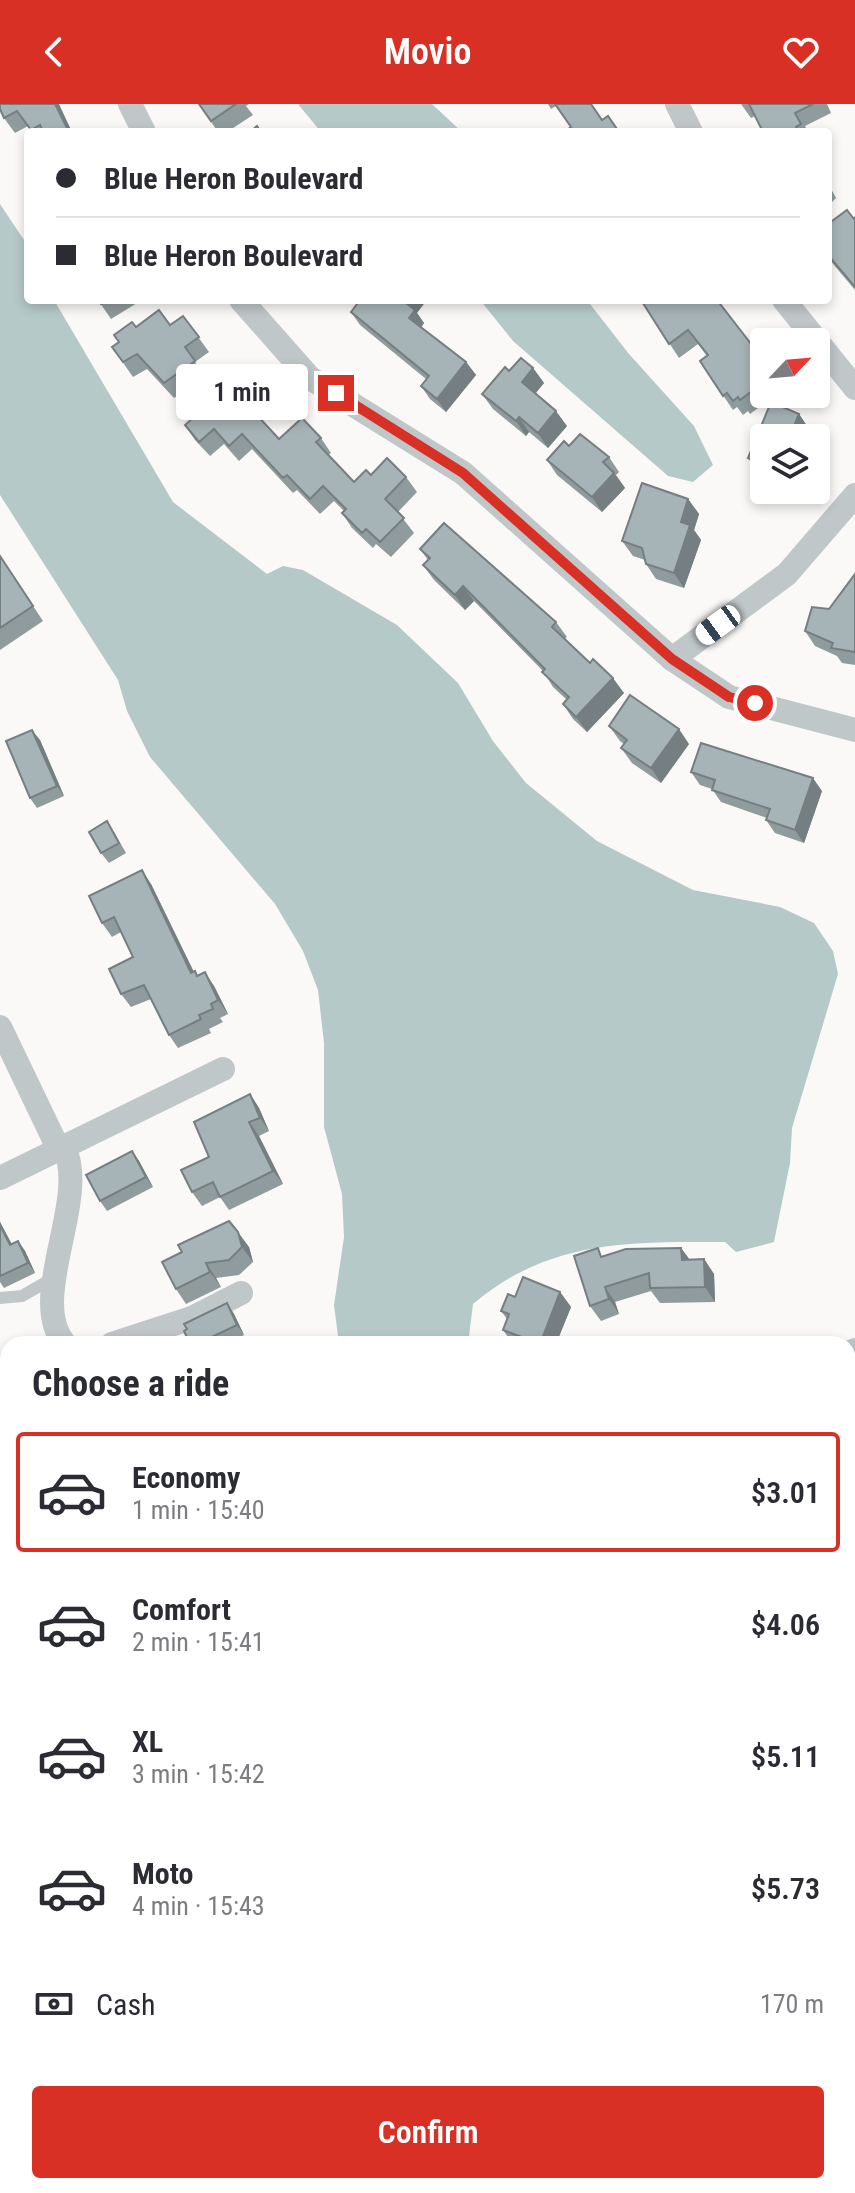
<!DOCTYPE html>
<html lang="en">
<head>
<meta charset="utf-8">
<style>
  :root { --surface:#fff; --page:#f2f2f3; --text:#2b2b33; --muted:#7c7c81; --line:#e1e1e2; --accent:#d93025 }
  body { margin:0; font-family:"Roboto Condensed",sans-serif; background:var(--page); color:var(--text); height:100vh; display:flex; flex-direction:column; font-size:30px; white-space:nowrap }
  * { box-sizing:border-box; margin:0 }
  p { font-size:26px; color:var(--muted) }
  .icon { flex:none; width:44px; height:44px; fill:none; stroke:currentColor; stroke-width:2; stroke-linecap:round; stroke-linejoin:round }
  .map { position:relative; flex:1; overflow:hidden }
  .sheet { position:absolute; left:0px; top:1232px; width:856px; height:858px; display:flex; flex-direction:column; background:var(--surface); border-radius:24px 24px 0 0; box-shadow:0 4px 12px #0003 }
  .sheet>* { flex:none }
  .top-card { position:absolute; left:24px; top:24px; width:808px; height:176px; border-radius:8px; box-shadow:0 4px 12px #0003; display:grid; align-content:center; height:176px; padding:0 32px; background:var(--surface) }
  .needle { width:52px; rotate:64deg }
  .tools { position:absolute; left:750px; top:224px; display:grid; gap:16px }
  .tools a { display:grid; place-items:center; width:80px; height:80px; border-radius:8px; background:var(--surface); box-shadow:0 4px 12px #0003; font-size:40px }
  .end { position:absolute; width:36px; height:36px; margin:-18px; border:10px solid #d93025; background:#fff; box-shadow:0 0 0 4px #fff }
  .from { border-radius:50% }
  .bubble { position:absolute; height:56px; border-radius:8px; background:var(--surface); box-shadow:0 4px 12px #0003; font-size:26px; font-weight:600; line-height:56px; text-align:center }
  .car { position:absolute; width:24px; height:48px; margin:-24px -12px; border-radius:10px; box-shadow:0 0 6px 2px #0007; background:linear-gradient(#fff 24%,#345 0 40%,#fff 0 76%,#345 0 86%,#fff 0) }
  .top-card b { display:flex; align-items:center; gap:28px; height:76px; font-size:30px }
  .top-card b+b { border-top:2px solid var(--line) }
  .top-card i { width:20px; height:20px; background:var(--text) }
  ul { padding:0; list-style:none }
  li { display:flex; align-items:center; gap:24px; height:120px; margin:0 16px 12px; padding:0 16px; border:4px solid transparent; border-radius:8px }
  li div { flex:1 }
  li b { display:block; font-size:30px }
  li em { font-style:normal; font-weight:600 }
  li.current { border-color:var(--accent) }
  li>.icon { width:72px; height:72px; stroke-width:1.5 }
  h2 { padding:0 32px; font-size:36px; line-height:96px }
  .pay { display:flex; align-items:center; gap:20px; height:88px; padding:0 32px; font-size:30px }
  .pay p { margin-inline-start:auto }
  .button { display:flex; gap:16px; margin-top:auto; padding:16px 32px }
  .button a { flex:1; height:92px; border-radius:8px; background:var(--accent); color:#fff; font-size:32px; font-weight:600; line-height:92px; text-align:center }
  header { display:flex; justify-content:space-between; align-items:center; height:104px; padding:0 32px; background:var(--accent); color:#fff; font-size:36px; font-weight:600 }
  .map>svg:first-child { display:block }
  .water { fill:#b6c9c9 }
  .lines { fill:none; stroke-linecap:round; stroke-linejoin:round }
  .service { stroke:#c0c7c9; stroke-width:12 }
  .minor { stroke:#c0c7c9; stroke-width:24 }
  .wall { fill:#909b9d }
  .shaded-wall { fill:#757e80 }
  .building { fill:#a7b4b7; stroke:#757e80; stroke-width:2 }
  .route { stroke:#d93025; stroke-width:10 }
</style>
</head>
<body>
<header><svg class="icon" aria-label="back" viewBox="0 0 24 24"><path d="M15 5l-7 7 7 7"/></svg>Movio<svg class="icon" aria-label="heart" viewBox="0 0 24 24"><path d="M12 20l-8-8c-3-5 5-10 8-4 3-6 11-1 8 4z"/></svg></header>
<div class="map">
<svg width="855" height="2089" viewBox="0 0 855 2089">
  <rect width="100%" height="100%" fill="#faf9f7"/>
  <g class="water">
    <polygon points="298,0 432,0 462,28 321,28"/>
    <path d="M0 100 28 142V196H54L173 398 267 470 283 462 303 466 397 521 458 579 493 637 526 679 597 737 693 786 780 803 814 819 833 847 838 870 792 1024 790 1059 774 1138 736 1148 725 1138C630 1138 550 1135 473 1200L468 1240H339L334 1201 344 1133 342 1090 324 1023V939L318 886 303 847 275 800 150 653 127 607 118 576 0 391Z"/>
    <polygon points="480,196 587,196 629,250 694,322 713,361 693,378 668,372 513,237"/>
    <polygon points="855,1441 855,1639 848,1637 848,1445"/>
    <polygon points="703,2082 825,2082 826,2089 703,2089"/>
  </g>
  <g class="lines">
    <g class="service">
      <polyline points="0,1194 22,1192 55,1173"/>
      <polyline points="0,1264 4,1275"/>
    </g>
    <g class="minor">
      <polyline points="130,0 144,28"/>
      <polyline points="677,0 691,28"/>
      <polyline points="241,196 310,274 463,369 672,555 729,593 855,626"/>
      <polyline points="784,196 855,284"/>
      <polyline points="672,555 787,470 855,391"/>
      <polyline points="0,923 59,1046"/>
      <path d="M64 1043C90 1096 26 1195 65 1240"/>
      <polyline points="0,1074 223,965"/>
      <polyline points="112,1240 192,1214 241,1189"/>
      <polyline points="848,1249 855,1246"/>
      <polyline points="0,1522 8,1519"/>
      <polyline points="0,1815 8,1832"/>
      <polyline points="0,1974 8,1970"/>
      <polyline points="129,2082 132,2089"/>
      <polyline points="575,2082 577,2089"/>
      <polyline points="848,2089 855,2085"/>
    </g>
  </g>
  <g class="wall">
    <polygon points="199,0 249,0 246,2 253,11 227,28 218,28"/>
    <polygon points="548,0 591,0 602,16 620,28 556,2 551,5"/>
    <polygon points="741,0 827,0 831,9 805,22 808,28 763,28 755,12 751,14"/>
    <polygon points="0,5 64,13 72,28 32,28 28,22 15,29 4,14"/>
    <polygon points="828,79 836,94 828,102"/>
    <polygon points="855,113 855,186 828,154 828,120"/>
    <polygon points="98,196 142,196 111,215"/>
    <polygon points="641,196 762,254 764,252 764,290 777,290 750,310 748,307 743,311 737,303 733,306 700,257 707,252 698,240 679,254"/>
    <polygon points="351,208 417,209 424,219 421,224 466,258 476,271 446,308 430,295 421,282 426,275 360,221"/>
    <polygon points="183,212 209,248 195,258 205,272 174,294 147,265 133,273 112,243 136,223 170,221"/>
    <polygon points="533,264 544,279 536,289 567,322 548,344 529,328 526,332 493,305 482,290 509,267"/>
    <polygon points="771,298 799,310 809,325 805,334 764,334 764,371 758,369 748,354"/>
    <polygon points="184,302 279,335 321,334 331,349 328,351 354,378 371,371 406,373 417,388 398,408 414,429 391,453 376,440 373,444 352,424 342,409 344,407 334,397 320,410 297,386 293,389 252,345 239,357 224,340 210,352 195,336 185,321 193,314"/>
    <polygon points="569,342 609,353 619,368 616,371 625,384 602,408 557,371 547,356"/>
    <polygon points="688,395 699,410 694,426 701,436 684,484 656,475 646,460 645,456 633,452 622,437"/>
    <polygon points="420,445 556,518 567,533 564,535 624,589 587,628 573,615 563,600 567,596 553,583 543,567 474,497 465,506 434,476 423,461 428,456"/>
    <polygon points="0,452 43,517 0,546"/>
    <polygon points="855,470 855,561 842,559 837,552 815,542 805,527 829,505"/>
    <polygon points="609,622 689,640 661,679 632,659 621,644 624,640 620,637"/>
    <polygon points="40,636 64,692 37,704 30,694"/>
    <polygon points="691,668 822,687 804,739 775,729 766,716 767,714 721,698 712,685 700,681"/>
    <polygon points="114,728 126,749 109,759 101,749"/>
    <polygon points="151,780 194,868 195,867 198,872 214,882 228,910 220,914 223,918 209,925 211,929 178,944 169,931 151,895 131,903 121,890 133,853 121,828 112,833 102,819"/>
    <polygon points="250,990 259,1004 269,1027 259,1032 283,1080 229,1106 220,1093 202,1102 192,1088 209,1053"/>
    <polygon points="132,1047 139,1057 153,1083 107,1107 100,1097"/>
    <polygon points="0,1118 12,1140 18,1137 25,1147 35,1169 4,1184 0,1178"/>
    <polygon points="249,1143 253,1158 239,1171 216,1174 221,1183 186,1200 176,1185 182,1148"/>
    <polygon points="681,1144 690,1156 704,1155 714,1170 715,1198 660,1199 651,1187 615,1198 619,1210 601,1217 590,1202 604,1152"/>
    <polygon points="560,1188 571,1203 556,1240 513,1240 503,1226 507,1215 501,1207 515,1193"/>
    <polygon points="227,1199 234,1210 244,1231 226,1240 190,1240"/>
    <polygon points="8,2045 8,2082 61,2082 65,2089 0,2089"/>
    <polygon points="392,2082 464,2082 467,2089 397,2089"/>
  </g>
  <g class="shaded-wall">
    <polygon points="55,0 59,0 72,28 69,28"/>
    <polygon points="408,196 427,196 417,209 424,219 418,227 409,214 406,199"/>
    <polygon points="466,258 476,271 446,308 437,295"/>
    <polygon points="533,264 544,279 532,293 522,278"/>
    <polygon points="556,307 567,322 548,344 538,329"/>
    <polygon points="799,310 809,325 805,334 789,334"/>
    <polygon points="519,313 529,328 526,332 516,317"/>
    <polygon points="614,369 625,384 602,408 592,393"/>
    <polygon points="688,395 699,410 694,426 701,436 684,484 674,469 681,418"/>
    <polygon points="463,482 474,497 465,506 455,491"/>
    <polygon points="613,574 624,589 587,628 576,613"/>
    <polygon points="679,625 689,640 661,679 651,664"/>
    <polygon points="32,626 40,636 64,692 57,682"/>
    <polygon points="813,674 822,687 804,739 795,726"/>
    <polygon points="142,766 151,780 201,883 191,869"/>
    <polygon points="205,868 214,882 228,910 218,896"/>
    <polygon points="250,990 259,1004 269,1027 260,1014"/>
    <polygon points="249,1018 259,1032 283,1080 273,1067"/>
    <polygon points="132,1047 139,1057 153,1083 146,1073"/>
    <polygon points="0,1118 17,1151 10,1141 0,1121"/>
    <polygon points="238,1128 249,1143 253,1158 242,1143"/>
    <polygon points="18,1137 25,1147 35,1169 28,1159"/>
    <polygon points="681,1144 692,1159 682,1156"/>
    <polygon points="704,1155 714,1170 715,1198 705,1183"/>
    <polygon points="206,1159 216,1174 221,1183 210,1168"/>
    <polygon points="605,1183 615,1198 619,1210 609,1195"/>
    <polygon points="560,1188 571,1203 556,1240 540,1240"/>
    <polygon points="227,1199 234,1210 244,1231 237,1221"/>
  </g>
  <g class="building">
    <polygon points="0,0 55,0 69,28 43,28 40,21 31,26 17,7 4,14 0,5"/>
    <polygon points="199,0 236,0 211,17"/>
    <polygon points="555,0 591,0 602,16 608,12 619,28 564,28 571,23"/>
    <polygon points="749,0 813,0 795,9 801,20 796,23 799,28 763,28"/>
    <polygon points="257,22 261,28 250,28"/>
    <polygon points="847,106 854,115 855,113 855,183 828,151 828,120"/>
    <polygon points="98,196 108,196 101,200"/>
    <polygon points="360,196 408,196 406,199 415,206 409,214 466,258 437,295 421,282 429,272 351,208"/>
    <polygon points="641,196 717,196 762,254 764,252 764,278 740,296 738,293 733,297 727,289 723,292 700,257 708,251 688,226 669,240"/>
    <polygon points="159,206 170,221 183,212 199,233 185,243 195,257 164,279 137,250 123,258 112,243 119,238 114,231 132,218 136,223"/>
    <polygon points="521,254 533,264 522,278 556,307 538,329 519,313 516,317 482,290 505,263 509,267"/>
    <polygon points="220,271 279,335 302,314 321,334 316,338 354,378 366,366 371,371 387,354 406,373 385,395 404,414 380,438 366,425 362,429 342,409 346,405 323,382 310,395 287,371 283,374 242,330 229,342 214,325 199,338 185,321 194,313 184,302"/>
    <polygon points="771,298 799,310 789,334 764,334 764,361 748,354"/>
    <polygon points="580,330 609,353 603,358 614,369 592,393 547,356 564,337 569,342"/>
    <polygon points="642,379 688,395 681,418 690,421 674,469 646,460 642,444 622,437"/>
    <polygon points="444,419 556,518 552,523 590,559 593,555 613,574 576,613 563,600 569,593 542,568 545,565 463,482 455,491 423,461 430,454 420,445"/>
    <polygon points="0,452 33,502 0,524"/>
    <polygon points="855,470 855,548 831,544 833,539 805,527 812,503 829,505"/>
    <polygon points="630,591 679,625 651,664 621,644 627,636 609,622"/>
    <polygon points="32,626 57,682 30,694 6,637"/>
    <polygon points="701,639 813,674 795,726 766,716 770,705 712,686 715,676 691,668"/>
    <polygon points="107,717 119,739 101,749 89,728"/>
    <polygon points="142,766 191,869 195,867 197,872 205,868 218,896 211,900 213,905 199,911 201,915 169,931 144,881 121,890 109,865 133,853 114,813 102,819 89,792"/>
    <polygon points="250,990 260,1014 249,1018 273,1067 220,1093 213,1078 192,1088 181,1066 209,1053 194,1018"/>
    <polygon points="132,1047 146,1073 100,1097 86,1071"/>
    <polygon points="229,1117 238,1128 242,1143 229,1156 206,1159 210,1168 176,1185 162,1158 182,1148 178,1141"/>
    <polygon points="0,1121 10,1141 18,1137 28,1159 0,1172"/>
    <polygon points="598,1144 601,1153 626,1145 681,1144 682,1156 704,1155 705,1183 650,1184 649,1169 605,1183 609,1195 590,1202 574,1152"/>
    <polygon points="523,1173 560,1188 540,1240 503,1226 509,1210 501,1207 508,1190 515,1193"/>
    <polygon points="227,1199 237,1221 197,1240 190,1240 184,1227 187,1225 184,1220"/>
    <polygon points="8,1668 8,1684 2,1672"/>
    <polygon points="850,1837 855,1848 855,1958 848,1943 848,1838"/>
    <polygon points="8,2045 8,2082 38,2082 24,2089 0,2089 0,2063 5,2061 0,2049"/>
    <polygon points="409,2082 446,2082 432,2089 413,2089"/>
  </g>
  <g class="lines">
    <polyline class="route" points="336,289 463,369 672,555 729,593 755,599"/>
  </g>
</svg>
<div class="tools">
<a><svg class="needle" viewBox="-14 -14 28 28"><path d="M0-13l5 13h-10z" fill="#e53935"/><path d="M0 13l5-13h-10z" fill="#7c7c81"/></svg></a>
<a><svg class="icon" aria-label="layers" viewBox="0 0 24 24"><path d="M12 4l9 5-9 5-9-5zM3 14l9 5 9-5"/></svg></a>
</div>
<i class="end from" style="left:755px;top:599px"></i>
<i class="end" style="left:336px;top:289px"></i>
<div class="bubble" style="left:176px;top:260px;width:132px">1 min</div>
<i class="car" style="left:718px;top:521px;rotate:234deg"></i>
<div class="top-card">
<b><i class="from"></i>Blue Heron Boulevard</b>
<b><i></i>Blue Heron Boulevard</b>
</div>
<section class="sheet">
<h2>Choose a ride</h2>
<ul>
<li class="current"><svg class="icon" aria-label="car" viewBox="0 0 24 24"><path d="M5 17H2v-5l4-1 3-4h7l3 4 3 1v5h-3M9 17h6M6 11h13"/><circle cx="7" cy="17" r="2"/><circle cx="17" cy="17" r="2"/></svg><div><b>Economy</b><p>1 min · 15:40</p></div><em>$3.01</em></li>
<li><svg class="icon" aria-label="car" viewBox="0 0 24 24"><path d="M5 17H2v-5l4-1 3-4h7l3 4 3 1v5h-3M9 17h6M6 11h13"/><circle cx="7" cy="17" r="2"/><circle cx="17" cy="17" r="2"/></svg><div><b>Comfort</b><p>2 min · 15:41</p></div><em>$4.06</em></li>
<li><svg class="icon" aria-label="car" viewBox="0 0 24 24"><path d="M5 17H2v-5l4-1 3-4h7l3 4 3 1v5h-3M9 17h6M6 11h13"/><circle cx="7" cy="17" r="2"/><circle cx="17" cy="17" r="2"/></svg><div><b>XL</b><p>3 min · 15:42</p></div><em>$5.11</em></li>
<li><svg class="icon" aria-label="car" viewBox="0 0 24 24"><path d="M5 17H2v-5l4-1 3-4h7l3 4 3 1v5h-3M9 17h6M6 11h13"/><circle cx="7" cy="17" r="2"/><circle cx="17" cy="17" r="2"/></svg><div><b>Moto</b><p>4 min · 15:43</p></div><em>$5.73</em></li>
</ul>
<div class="pay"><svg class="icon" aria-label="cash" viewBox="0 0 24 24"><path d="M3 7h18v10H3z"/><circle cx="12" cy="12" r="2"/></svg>Cash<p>170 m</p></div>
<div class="button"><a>Confirm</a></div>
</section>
</div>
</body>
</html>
